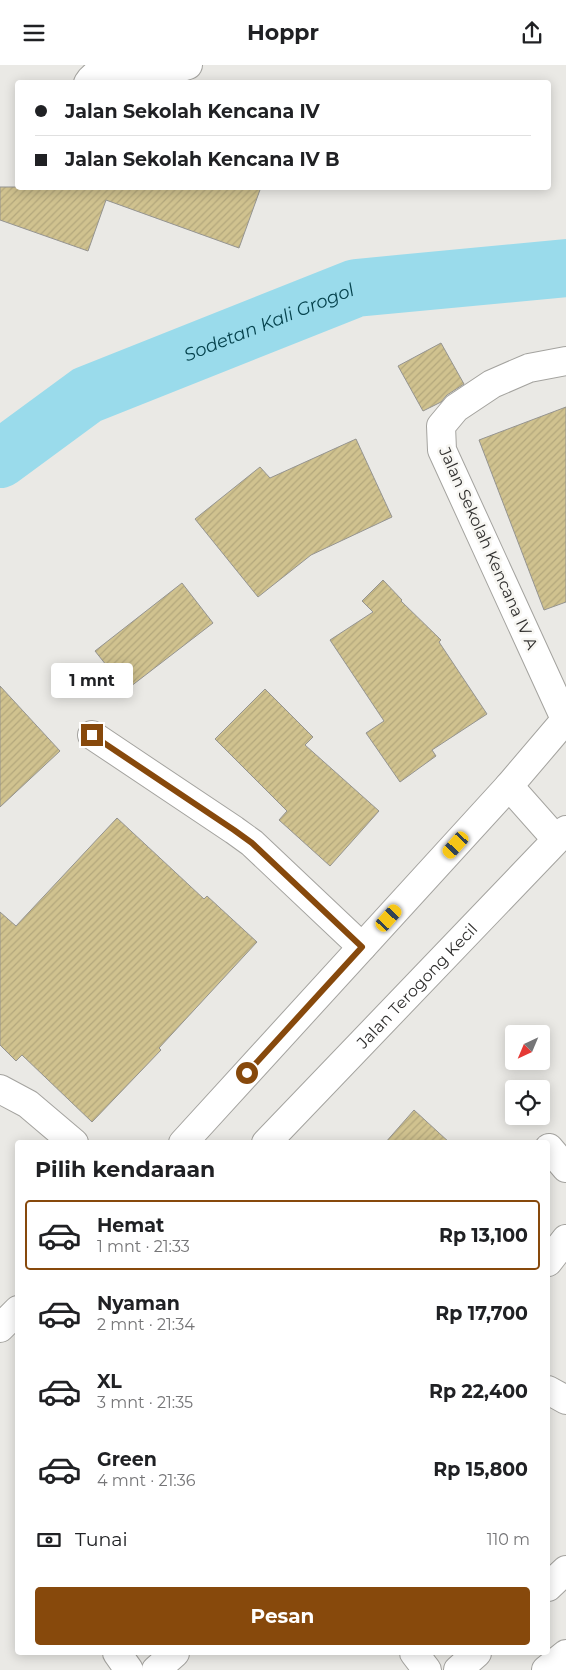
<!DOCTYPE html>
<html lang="id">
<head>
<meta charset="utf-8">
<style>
  :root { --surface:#fff; --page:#f6f6f6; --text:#202124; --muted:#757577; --line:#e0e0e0; --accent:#87490c }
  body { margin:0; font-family:Montserrat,sans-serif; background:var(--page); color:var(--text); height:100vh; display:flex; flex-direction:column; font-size:19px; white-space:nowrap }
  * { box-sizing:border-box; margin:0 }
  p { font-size:16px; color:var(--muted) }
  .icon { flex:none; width:28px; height:28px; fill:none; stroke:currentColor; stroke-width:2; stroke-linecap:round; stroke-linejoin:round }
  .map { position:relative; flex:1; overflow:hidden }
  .sheet { position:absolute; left:15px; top:1075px; width:535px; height:515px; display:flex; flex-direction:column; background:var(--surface); border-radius:5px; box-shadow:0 2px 12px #0003 }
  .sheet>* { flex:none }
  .hud { position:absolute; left:15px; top:15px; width:536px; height:110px; border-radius:5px; box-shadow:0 2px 12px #0003; display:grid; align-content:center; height:110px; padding:0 20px; background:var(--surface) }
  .needle { width:32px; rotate:224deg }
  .fabs { position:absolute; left:505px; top:960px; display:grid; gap:10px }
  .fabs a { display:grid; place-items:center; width:45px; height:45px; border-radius:5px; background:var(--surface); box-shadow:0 2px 12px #0003; font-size:25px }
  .end { position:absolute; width:22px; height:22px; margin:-11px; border:6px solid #87490c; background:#fff; box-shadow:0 0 0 2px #fff }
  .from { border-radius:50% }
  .bubble { position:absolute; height:35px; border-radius:5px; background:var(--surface); box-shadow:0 2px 12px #0003; font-size:16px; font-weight:700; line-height:35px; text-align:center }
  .car { position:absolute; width:15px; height:30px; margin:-15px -8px; border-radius:6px; box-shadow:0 0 4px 1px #0007; background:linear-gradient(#f5c518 24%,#345 0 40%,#f5c518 0 76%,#345 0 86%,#f5c518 0) }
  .hud b { display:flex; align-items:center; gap:18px; height:48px; font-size:19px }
  .hud b+b { border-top:1px solid var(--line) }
  .hud i { width:12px; height:12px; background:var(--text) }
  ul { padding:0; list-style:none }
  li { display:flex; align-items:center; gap:15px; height:70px; margin:0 10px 8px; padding:0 10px; border:2px solid transparent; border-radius:5px }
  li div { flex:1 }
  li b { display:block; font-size:19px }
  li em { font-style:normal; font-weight:700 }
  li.current { border-color:var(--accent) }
  li>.icon { width:45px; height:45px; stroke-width:1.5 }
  h2 { padding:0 20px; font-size:22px; line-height:60px }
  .pay { display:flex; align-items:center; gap:12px; height:55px; padding:0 20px; font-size:19px }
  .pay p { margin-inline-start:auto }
  .action { display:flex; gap:10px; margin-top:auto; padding:10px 20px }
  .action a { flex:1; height:58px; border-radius:5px; background:var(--accent); color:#fff; font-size:20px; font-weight:700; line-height:58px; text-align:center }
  header { display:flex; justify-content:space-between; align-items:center; height:65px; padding:0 20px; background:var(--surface); font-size:22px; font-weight:700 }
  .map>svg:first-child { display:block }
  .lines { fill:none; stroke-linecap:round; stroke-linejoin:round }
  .river { stroke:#9adbeb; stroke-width:58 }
  .building { fill:url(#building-hatch); stroke:#959490 }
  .minor-casing { stroke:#a4a39f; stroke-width:30 }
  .minor { stroke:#fff; stroke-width:28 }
  .route { stroke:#87490c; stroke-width:6 }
  .labels { text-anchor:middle; stroke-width:5; stroke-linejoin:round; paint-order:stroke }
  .street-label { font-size:16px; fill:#302f2e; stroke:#f7f6f2 }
  .water-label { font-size:18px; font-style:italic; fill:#06434e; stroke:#f7f6f2 }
</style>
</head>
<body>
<header><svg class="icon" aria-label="menu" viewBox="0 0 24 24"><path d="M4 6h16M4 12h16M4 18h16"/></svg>Hoppr<svg class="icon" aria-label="share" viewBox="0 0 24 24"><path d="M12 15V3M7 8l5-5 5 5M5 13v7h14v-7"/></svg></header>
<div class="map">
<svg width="566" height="1605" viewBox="0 0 566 1605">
  <defs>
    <pattern id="building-hatch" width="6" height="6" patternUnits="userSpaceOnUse" patternTransform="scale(1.25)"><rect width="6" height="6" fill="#d0c28f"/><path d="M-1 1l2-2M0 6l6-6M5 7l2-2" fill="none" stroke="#b3a77c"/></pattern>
  </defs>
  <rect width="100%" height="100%" fill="#eae9e5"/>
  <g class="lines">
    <path class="river" id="s1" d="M0 394 87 330 356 223 566 203"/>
  </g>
  <g class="building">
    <polygon points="0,122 261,122 239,183 106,135 88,186 0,155"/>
    <polygon points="441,278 464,319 447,330 441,337 423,346 398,301"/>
    <polygon points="566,342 566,537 544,545 479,375"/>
    <polygon points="356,374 392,452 311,490 258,532 195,454 260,402 270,413"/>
    <polygon points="383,515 402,535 401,536 441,575 439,577 487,649 432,685 436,691 400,717 366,668 384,656 330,575 373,547 362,536"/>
    <polygon points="182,518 213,558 126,625 95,586"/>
    <polygon points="0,621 60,686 0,742"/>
    <polygon points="265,624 313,672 305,680 379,746 330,801 279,755 287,746 215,674"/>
    <polygon points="117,753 204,834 207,831 257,877 159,983 161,985 92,1057 22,990 16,996 0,980 0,847 16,861"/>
    <polygon points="414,1045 450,1078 385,1078"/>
  </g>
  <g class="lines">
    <g class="minor-casing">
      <g id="minor">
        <polyline points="139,15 188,0"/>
        <path d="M88 18C99 0 129 0 140 18"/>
        <polyline points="565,654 442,385 441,361 456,343 492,319 529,303 566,296"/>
        <polyline points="92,670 234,765 252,778 362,882"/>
        <polyline points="509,721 556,774"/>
        <polyline points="0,1024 28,1039 74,1078"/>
        <polyline points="183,1078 509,721 566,654"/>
        <path id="s2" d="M266 1078 566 765"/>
        <polyline points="549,1083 566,1103"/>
        <polyline points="548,1197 566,1174"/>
        <polyline points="0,1263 18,1245"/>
        <polyline points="548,1325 566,1335"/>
        <polyline points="548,1522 566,1505"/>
        <polyline points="117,1588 129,1605"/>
        <polyline points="414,1588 427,1605"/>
        <polyline points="156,1605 175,1588"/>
        <polyline points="458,1605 477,1588"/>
        <polyline points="546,1605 566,1589"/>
      </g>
    </g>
    <use href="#minor" class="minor"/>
  </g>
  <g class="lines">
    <polyline class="route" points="92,670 234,765 252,778 362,882 247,1008"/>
  </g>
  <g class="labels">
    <g class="street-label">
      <text transform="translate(489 483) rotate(66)" y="6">Jalan Sekolah Kencana IV A</text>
      <text dy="6" stroke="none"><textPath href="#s2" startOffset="218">Jalan Terogong Kecil</textPath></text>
    </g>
    <g class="water-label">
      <text dy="6" stroke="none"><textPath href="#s1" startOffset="304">Sodetan Kali Grogol</textPath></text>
    </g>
  </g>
</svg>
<div class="fabs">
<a><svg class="needle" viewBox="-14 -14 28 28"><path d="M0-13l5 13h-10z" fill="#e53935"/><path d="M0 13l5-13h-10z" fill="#757577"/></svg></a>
<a><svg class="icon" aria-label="locate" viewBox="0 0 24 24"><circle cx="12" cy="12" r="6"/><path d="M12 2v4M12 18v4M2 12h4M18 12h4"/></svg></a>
</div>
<i class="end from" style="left:247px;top:1008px"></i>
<i class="end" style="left:92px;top:670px"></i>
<div class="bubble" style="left:51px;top:598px;width:82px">1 mnt</div>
<i class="car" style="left:456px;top:780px;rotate:222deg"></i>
<i class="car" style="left:389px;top:853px;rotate:42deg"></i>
<div class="hud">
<b><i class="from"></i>Jalan Sekolah Kencana IV</b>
<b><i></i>Jalan Sekolah Kencana IV B</b>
</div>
<section class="sheet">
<h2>Pilih kendaraan</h2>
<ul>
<li class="current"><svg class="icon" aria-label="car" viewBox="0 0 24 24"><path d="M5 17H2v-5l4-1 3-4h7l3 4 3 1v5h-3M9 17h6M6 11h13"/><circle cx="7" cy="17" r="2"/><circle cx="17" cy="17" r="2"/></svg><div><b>Hemat</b><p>1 mnt · 21:33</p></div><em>Rp 13,100</em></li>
<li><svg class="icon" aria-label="car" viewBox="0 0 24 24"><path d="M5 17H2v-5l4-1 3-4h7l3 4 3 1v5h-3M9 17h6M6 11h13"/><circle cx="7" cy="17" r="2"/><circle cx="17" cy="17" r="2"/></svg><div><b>Nyaman</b><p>2 mnt · 21:34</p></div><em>Rp 17,700</em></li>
<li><svg class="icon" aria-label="car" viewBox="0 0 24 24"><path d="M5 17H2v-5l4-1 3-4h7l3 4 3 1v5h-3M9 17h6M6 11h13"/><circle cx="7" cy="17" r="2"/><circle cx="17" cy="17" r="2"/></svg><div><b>XL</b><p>3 mnt · 21:35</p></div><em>Rp 22,400</em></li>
<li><svg class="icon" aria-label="car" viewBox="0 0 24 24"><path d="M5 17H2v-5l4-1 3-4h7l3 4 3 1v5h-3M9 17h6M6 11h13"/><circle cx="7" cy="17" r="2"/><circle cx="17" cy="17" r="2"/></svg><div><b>Green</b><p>4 mnt · 21:36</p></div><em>Rp 15,800</em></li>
</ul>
<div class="pay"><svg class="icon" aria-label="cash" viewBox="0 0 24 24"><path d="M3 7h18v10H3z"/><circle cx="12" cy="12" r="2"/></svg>Tunai<p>110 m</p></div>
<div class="action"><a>Pesan</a></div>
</section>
</div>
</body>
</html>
